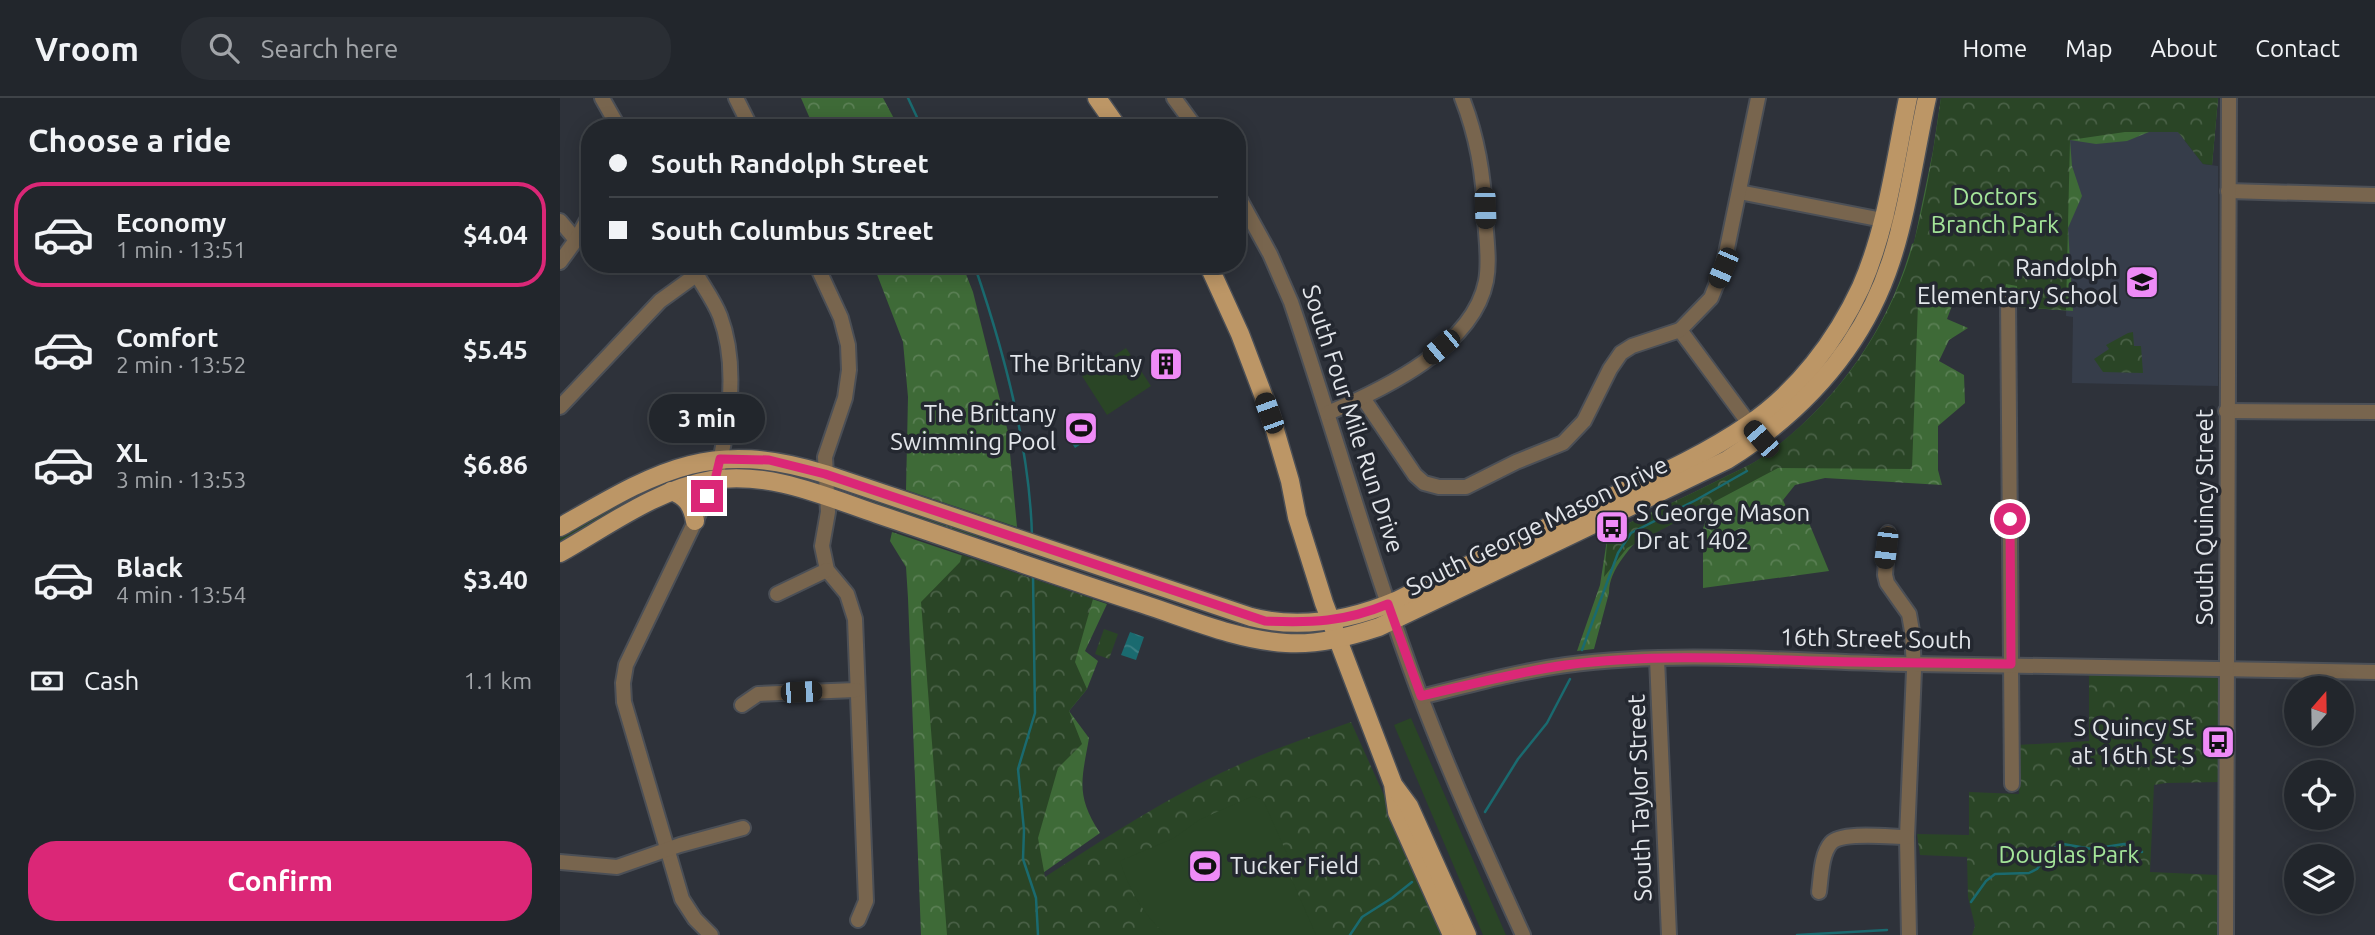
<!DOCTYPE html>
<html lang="en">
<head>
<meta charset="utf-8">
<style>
  :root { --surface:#22262c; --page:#2a2e34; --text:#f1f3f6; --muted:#a2a5a9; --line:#3f4348; --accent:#db2777 }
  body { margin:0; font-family:Ubuntu,sans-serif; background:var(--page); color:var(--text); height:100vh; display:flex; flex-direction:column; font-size:26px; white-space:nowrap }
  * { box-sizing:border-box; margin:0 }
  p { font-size:23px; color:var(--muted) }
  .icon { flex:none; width:38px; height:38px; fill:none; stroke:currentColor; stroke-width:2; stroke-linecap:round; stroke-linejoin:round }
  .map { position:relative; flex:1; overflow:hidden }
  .side { display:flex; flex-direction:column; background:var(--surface); width:560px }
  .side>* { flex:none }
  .hud { position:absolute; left:21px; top:21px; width:665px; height:154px; border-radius:28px; box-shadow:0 4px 18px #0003,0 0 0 2px var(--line); display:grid; align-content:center; height:154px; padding:0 28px; background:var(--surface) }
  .needle { width:46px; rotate:20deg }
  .buttons { position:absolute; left:1724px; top:578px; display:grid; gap:14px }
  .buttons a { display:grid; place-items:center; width:70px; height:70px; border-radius:50%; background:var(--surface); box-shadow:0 4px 18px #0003,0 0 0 2px var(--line); font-size:35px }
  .end { position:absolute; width:32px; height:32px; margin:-16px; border:9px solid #db2777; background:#fff; box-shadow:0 0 0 4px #fff }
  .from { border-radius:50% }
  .bubble { position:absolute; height:49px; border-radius:24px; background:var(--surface); box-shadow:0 4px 18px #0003,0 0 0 2px var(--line); font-size:23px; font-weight:700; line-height:49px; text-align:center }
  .car { position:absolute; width:21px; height:42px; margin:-21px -10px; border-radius:9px; box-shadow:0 0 5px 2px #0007; background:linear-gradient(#222 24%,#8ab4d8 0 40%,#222 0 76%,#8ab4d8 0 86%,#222 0) }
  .hud b { display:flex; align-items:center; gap:24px; height:66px; font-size:26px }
  .hud b+b { border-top:2px solid var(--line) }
  .hud i { width:18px; height:18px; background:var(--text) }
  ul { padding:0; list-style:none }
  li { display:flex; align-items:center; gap:21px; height:105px; margin:0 14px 10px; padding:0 14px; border:4px solid transparent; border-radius:28px }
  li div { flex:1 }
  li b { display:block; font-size:26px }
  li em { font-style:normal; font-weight:700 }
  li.on { border-color:var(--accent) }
  li>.icon { width:63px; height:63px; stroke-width:1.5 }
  h2 { padding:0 28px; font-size:32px; line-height:84px }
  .pay { display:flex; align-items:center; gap:18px; height:77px; padding:0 28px; font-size:26px }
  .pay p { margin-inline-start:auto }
  .button { display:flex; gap:14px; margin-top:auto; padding:14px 28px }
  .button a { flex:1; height:80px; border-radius:28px; background:var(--accent); color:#fff; font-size:28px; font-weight:700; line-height:80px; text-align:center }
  header { display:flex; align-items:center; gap:42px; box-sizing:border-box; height:98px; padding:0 35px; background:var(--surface); border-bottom:2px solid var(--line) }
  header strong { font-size:33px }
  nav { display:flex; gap:38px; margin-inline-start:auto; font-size:24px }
  .search { width:490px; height:63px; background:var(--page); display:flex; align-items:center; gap:18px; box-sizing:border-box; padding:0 24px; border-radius:28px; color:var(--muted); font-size:26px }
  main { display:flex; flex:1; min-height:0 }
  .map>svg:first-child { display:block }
  .built { fill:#363d4a }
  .grass { fill:url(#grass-tufts) }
  .forest { fill:url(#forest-crowns) }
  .park { fill:url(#park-crowns) }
  .garden { fill:#2a4526 }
  .water { fill:url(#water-waves) }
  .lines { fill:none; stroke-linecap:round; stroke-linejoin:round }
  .stream { stroke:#1a6a6f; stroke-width:2.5 }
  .minor-casing { stroke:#4b4f56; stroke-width:18 }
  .major-casing { stroke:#4b4f56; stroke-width:21 }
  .minor { stroke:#78654e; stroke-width:14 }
  .major { stroke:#bc9666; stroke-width:18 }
  .route { stroke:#db2777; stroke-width:9 }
  .labels { text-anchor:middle; stroke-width:7; stroke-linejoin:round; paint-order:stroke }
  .park-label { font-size:24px; fill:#a4e599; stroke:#242830 }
  .poi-label { font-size:24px; fill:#e3e6eb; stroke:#242830; text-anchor:end }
  .street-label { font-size:24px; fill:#e3e6eb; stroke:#242830 }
</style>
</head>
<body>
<header>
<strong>Vroom</strong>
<div class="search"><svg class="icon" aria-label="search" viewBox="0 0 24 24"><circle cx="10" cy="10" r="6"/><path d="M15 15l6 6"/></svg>Search here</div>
<nav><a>Home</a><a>Map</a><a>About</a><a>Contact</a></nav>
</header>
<main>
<section class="side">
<h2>Choose a ride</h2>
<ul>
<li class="on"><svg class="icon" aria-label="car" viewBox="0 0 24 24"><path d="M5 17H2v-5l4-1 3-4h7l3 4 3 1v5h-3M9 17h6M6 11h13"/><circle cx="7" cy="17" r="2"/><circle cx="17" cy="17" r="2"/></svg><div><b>Economy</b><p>1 min · 13:51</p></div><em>$4.04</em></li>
<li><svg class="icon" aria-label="car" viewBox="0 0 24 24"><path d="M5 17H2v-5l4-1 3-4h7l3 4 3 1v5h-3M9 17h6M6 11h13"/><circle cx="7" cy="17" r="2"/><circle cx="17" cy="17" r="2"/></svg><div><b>Comfort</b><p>2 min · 13:52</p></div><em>$5.45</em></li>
<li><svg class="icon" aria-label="car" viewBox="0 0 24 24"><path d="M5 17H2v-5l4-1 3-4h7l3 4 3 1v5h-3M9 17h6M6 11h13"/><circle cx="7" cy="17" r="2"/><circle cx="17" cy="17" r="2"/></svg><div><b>XL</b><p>3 min · 13:53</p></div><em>$6.86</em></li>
<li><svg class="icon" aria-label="car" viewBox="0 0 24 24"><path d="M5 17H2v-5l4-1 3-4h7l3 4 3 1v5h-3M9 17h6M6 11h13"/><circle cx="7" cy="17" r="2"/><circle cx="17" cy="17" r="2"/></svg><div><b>Black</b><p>4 min · 13:54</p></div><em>$3.40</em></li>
</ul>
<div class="pay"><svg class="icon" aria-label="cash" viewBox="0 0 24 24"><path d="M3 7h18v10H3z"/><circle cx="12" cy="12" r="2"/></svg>Cash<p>1.1 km</p></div>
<div class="button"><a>Confirm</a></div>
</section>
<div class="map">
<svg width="1815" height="837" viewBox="0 0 1815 837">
  <defs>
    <pattern id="grass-tufts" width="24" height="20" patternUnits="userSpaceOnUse" patternTransform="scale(1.75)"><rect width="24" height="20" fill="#2a4526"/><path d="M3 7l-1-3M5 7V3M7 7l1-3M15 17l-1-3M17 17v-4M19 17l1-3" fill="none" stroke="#496046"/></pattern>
    <pattern id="forest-crowns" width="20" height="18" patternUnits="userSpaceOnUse" patternTransform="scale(1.75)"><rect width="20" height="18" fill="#3e6a37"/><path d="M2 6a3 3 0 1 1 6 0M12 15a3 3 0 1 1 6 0" fill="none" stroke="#5a7f54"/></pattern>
    <pattern id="park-crowns" width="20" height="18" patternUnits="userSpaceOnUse" patternTransform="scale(1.75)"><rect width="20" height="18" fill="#2a4526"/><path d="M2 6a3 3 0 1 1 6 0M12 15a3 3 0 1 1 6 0" fill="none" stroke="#496046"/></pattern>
    <pattern id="water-waves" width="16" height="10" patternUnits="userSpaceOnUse" patternTransform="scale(1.75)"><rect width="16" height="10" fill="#1a6a6f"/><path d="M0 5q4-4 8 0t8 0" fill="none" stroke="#3b7f84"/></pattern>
  </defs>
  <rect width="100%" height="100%" fill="#2e323a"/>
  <polygon class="built" points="1565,34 1618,34 1643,66 1658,68 1658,288 1512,285 1513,219 1506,218 1510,42"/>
  <g class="grass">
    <polygon points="130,372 131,377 94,388 75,398 63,412 0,448 0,436 79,391"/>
    <path d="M290 396C332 410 375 419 417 433L418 445 288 401Z"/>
  </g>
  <g class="forest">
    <polygon points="241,0 323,0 339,30 254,30"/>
    <path d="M1381 0H1658L1652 67 1618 34H1589L1567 43 1536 46 1510 42 1512 68 1522 98 1508 130 1513 213 1459 209 1449 197 1443 206 1393 205 1387 221 1408 230 1389 242 1379 263 1404 277 1405 305 1378 328V372L1382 387 1265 380 1235 387 1223 402 1230 418 1247 420 1269 473 1143 490V430L1154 404 1106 429 1087 431C1072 449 1049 470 1049 495L1034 551 1017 553 1040 487 1048 435C1086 417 1125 399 1163 380 1177 373 1193 366 1206 357 1276 305 1329 231 1352 146L1354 145 1373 53Z"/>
    <polygon points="313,166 402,166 413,194 448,334 457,429 346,392 348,299 343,244"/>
    <path d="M332 434 547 506 525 553 538 563 527 591 509 613 529 640C522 681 515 697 540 735L394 837H361L348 500 346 469 330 443Z"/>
  </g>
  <g class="park">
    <path d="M1381 0H1658L1652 67 1643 66 1618 34H1565L1510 42 1506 212 1458 209 1457 188 1446 186 1443 206 1358 205 1352 371 1218 370 1067 450 1044 479 1048 435C1086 417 1125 399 1163 380 1177 373 1193 366 1205 357 1269 311 1318 246 1345 172 1364 119 1373 56 1381 0Z"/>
    <polygon points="1573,234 1574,248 1581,248 1583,275 1543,274 1534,261 1549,251 1546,247 1568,235"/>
    <path d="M402 457 533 501 515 564 527 591 509 613 522 646 498 670 478 740 485 779C547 739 609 698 676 668 713 651 752 638 791 624L887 837H387L361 504 400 464Z"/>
    <polygon points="544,531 558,536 549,561 535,556"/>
    <polygon points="1529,576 1650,578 1659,581 1659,684 1606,685 1594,687 1590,774 1658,777 1657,837 1412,837 1415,828 1408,799 1407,759 1360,757 1357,736 1409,737 1409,694 1459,696 1457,647 1529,643"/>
  </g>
  <g class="garden">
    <polygon points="566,250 591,288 547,317 522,278"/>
    <polygon points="851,620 946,837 923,837 834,627"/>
    <path d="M693 698 703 702 727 756 728 773 756 837H606C583 816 569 792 560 763L614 740 639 722Z"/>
  </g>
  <g class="water">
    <polygon points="520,317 533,338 515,350 510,342 519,336 510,323"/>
    <polygon points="570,534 584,539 576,562 561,557"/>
  </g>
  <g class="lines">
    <g class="stream">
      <polyline points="348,0 362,30"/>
      <path d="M414 166C443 250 470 350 472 439"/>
      <polyline points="473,477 475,615 458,671 464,732 463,761 476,800 478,837"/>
      <polyline points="1022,552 1058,455 1071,435 1136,402 1187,373"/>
      <polyline points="925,714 958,661 987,625 1010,581"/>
      <polyline points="1411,804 1426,783 1435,776 1469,775 1477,771 1492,751 1503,746 1532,751 1564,746 1582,754"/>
      <polyline points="790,837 802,819 832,800 852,784"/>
      <polyline points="1237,837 1327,832"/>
    </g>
    <g class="minor-casing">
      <g id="minor">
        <polyline points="42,0 59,30"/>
        <polyline points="176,0 191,30"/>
        <polyline points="614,0 636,30"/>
        <polyline points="1668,93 1815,97"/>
        <polyline points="1179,94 1333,124"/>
        <path d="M677 96 710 156 731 204C775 334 812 468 860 597 891 679 927 758 963 837"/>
        <polyline points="0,123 16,142"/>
        <polyline points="0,164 16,142 30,117"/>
        <path d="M131 166C139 183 153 200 160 218 179 268 169 331 155 382L66 567 63 585 64 604 122 801 135 821 151 837"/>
        <polyline points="256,166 281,220 288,247 289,272 285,300 265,359 268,414 262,448 267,472 287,496 295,521 306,803 298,822"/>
        <polyline points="1448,200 1452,686"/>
        <polyline points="1120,232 1194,332"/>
        <polyline points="803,300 855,377 864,385 879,389 906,389 956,364 1003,345 1024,323 1050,271 1061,255 1072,248 1120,232 1151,200 1163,170 1198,0"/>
        <polyline points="0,309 100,203 136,177"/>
        <polyline points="1666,313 1815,314"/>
        <path d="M768 315C824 291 913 249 926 183 930 163 926 140 925 119 924 78 917 38 902 0"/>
        <polyline points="1328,435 1325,477 1327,485 1349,516 1352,533 1354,572 1347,739 1349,837"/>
        <polyline points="217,496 267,472"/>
        <polyline points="1097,561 1109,837"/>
        <path d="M861 599C909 587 956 574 1006 567 1121 552 1239 564 1355 566 1508 568 1662 571 1815 574"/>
        <polyline points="182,607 198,596 296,592"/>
        <polyline points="0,764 57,769 120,747 183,730"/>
        <path d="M1259 794C1261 780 1261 756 1271 745 1282 733 1330 739 1347 739"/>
        <polyline points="1666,837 1669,0"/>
      </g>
    </g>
    <g class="major-casing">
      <g id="major">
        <polyline points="537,0 558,30"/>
        <polyline points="648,166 680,236 710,315 730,383 737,419 764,505 833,686 837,714 892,837"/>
        <path d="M111 393C126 398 132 407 135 423"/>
        <path d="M0 429C98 373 149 340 265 376L691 519C741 532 791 522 838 502 898 472 958 443 1019 414 1075 387 1136 363 1188 327 1237 294 1276 243 1301 189 1327 130 1335 63 1348 0"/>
        <path d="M0 455C48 428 97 391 152 382 209 373 264 398 317 416 406 446 494 477 583 506 629 521 677 542 726 545 759 547 788 539 819 529L1167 362C1243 314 1303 249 1331 163 1348 111 1355 54 1367 0"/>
        <polyline points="835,689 849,708 907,837"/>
      </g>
    </g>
    <use href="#minor" class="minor"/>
    <use href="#major" class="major"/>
  </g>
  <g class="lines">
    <path class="route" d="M147 398 155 382 160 361 209 362 265 376 705 523C751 525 785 524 828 506L861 598C909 587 957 574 1006 567 1088 556 1172 560 1255 563 1321 565 1386 565 1451 566L1450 421"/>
  </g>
  <defs>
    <g id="school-square" transform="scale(1.75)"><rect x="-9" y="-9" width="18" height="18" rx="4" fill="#ef8bf7" stroke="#242830"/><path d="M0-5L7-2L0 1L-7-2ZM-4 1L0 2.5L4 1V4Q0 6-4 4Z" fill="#111"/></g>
    <g id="building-square" transform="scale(1.75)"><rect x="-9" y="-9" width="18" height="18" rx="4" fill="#ef8bf7" stroke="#242830"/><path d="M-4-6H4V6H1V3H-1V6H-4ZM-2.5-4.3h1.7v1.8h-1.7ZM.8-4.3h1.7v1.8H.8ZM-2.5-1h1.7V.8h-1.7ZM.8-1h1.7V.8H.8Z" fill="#111"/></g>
    <g id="stadium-square" transform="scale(1.75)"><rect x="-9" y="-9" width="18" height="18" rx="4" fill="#ef8bf7" stroke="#242830"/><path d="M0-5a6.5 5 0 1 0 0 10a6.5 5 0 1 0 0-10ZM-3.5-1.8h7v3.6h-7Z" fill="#111"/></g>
    <g id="bus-square" transform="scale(1.75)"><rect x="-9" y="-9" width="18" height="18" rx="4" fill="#ef8bf7" stroke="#242830"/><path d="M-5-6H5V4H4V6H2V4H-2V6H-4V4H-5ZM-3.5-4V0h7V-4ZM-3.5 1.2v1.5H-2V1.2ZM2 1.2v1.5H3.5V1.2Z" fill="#111"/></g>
  </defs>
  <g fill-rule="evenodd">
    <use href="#school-square" x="1582" y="184"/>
    <use href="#building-square" x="606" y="266"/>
    <use href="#stadium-square" x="521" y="330"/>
    <use href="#bus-square" x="1052" y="429"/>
    <use href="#bus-square" x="1658" y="644"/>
    <use href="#stadium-square" x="645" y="768"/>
  </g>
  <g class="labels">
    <g class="park-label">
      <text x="1435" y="107">Doctors<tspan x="1435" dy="28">Branch Park</tspan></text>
      <text x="1509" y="765">Douglas Park</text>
    </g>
    <g class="poi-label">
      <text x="1558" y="178">Randolph<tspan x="1558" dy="28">Elementary School</tspan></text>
      <text x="582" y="274">The Brittany</text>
      <text x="496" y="324">The Brittany<tspan x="496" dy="28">Swimming Pool</tspan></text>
      <text x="1076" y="423" text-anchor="start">S George Mason<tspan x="1076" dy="28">Dr at 1402</tspan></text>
      <text x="1634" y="638">S Quincy St<tspan x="1634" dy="28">at 16th St S</tspan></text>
      <text x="670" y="776" text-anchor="start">Tucker Field</text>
    </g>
    <g class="street-label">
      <text transform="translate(793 321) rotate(72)" y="8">South Four Mile Run Drive</text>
      <text transform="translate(1645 419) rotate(-90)" y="8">South Quincy Street</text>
      <text transform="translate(977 428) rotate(-26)" y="8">South George Mason Drive</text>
      <text transform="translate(1316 541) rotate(1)" y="8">16th Street South</text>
      <text transform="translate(1080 700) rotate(-92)" y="8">South Taylor Street</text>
    </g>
  </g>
</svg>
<div class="buttons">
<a><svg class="needle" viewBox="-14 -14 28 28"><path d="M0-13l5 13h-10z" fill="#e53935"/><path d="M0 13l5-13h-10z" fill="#a2a5a9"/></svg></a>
<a><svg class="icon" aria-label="locate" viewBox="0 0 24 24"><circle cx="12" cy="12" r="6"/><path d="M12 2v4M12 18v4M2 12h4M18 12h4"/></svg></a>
<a><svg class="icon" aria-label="layers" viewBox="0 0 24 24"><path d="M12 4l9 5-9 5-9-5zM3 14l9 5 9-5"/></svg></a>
</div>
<i class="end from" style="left:1450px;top:421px"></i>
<i class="end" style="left:147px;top:398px"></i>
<div class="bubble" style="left:89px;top:296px;width:116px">3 min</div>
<i class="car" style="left:925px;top:110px;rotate:178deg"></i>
<i class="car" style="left:1163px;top:170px;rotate:203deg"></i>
<i class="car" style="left:881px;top:249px;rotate:230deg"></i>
<i class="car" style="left:709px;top:315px;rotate:340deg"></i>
<i class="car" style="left:1201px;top:341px;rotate:319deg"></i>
<i class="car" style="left:1326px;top:450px;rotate:187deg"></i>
<i class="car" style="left:241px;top:594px;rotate:87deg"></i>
<div class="hud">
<b><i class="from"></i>South Randolph Street</b>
<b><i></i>South Columbus Street</b>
</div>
</div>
</main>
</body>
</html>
